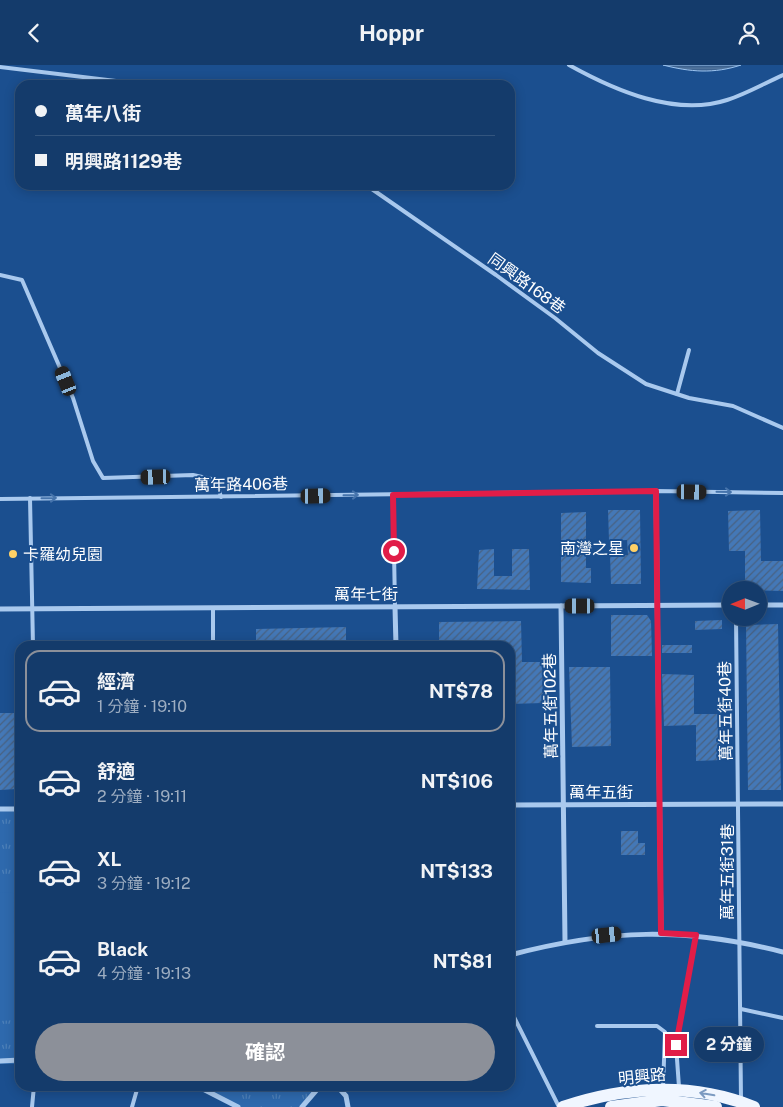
<!DOCTYPE html>
<html lang="zh-TW">
<head>
<meta charset="utf-8">
<style>
  :root { --surface:#143b6b; --page:#1d4271; --text:#f1f3f6; --muted:#9dadc1; --line:#33557e; --accent:#8c9099 }
  body { margin:0; font-family:"Public Sans","Noto Sans TC",sans-serif; background:var(--page); color:var(--text); height:100vh; display:flex; flex-direction:column; font-size:19px; white-space:nowrap }
  * { box-sizing:border-box; margin:0 }
  p { font-size:16px; color:var(--muted) }
  .icon { flex:none; width:28px; height:28px; fill:none; stroke:currentColor; stroke-width:2; stroke-linecap:round; stroke-linejoin:round }
  .map { position:relative; flex:1; overflow:hidden }
  .panel { position:absolute; left:15px; top:576px; width:500px; height:450px; display:flex; flex-direction:column; background:var(--surface); border-radius:15px; box-shadow:0 2px 12px #0003,0 0 0 1px var(--line) }
  .panel>* { flex:none }
  .hud { position:absolute; left:15px; top:15px; width:500px; height:110px; border-radius:15px; box-shadow:0 2px 12px #0003,0 0 0 1px var(--line); display:grid; align-content:center; height:110px; padding:0 20px; background:var(--surface) }
  .needle { width:32px; rotate:269deg }
  .tools { position:absolute; left:722px; top:516px; display:grid; gap:10px }
  .tools a { display:grid; place-items:center; width:45px; height:45px; border-radius:50%; background:var(--surface); box-shadow:0 2px 12px #0003,0 0 0 1px var(--line); font-size:25px }
  .end { position:absolute; width:22px; height:22px; margin:-11px; border:6px solid #e11d48; background:#fff; box-shadow:0 0 0 2px #fff }
  .from { border-radius:50% }
  .bubble { position:absolute; height:35px; border-radius:18px; background:var(--surface); box-shadow:0 2px 12px #0003,0 0 0 1px var(--line); font-size:16px; font-weight:700; line-height:35px; text-align:center }
  .car { position:absolute; width:15px; height:30px; margin:-15px -8px; border-radius:6px; box-shadow:0 0 4px 1px #0007; background:linear-gradient(#222 24%,#8ab4d8 0 40%,#222 0 76%,#8ab4d8 0 86%,#222 0) }
  .hud b { display:flex; align-items:center; gap:18px; height:48px; font-size:19px }
  .hud b+b { border-top:1px solid var(--line) }
  .hud i { width:12px; height:12px; background:var(--text) }
  ul { padding:9px 0 0; list-style:none }
  li { display:flex; align-items:center; gap:15px; height:82px; margin:0 10px 8px; padding:0 10px; border:2px solid transparent; border-radius:15px }
  li div { flex:1 }
  li b { display:block; font-size:19px }
  li em { font-style:normal; font-weight:700 }
  li.selected { border-color:var(--accent) }
  li>.icon { width:45px; height:45px; stroke-width:1.5 }
  .action { display:flex; gap:10px; margin-top:auto; padding:10px 20px }
  .action a { flex:1; height:58px; border-radius:30px; background:var(--accent); color:#fff; font-size:20px; font-weight:700; line-height:58px; text-align:center }
  header { display:flex; justify-content:space-between; align-items:center; height:65px; padding:0 20px; background:var(--surface); font-size:22px; font-weight:700 }
  .map>svg:first-child { display:block }
  .grass { fill:url(#grass-tufts) }
  .garden { fill:#2e69ad }
  .water { fill:url(#water-rules); stroke:#9cc4f0 }
  .building { fill:url(#building-hatch) }
  .lines { fill:none; stroke-linecap:round; stroke-linejoin:round }
  .service { stroke:#a9c9ee; stroke-width:4 }
  .minor { stroke:#a9c9ee; stroke-width:5 }
  .primary { stroke:#f0f6ff; stroke-width:12 }
  .oneway { stroke:#4674ac }
  .oneway2 { stroke:#7b9ac1 }
  .route { stroke:#e11d48; stroke-width:6 }
  .poi-dot { fill:#ffd166; stroke:#1b4f8f; stroke-width:2 }
  .labels { text-anchor:middle; stroke-width:4; stroke-linejoin:round; paint-order:stroke }
  .street-label { font-size:16px; fill:#fff; stroke:#1b4f8f }
  .poi-label { font-size:16px; fill:#fff; stroke:#1b4f8f; text-anchor:end }
</style>
</head>
<body>
<header><svg class="icon" aria-label="back" viewBox="0 0 24 24"><path d="M15 5l-7 7 7 7"/></svg>Hoppr<svg class="icon" aria-label="person" viewBox="0 0 24 24"><circle cx="12" cy="8" r="4"/><path d="M4 21q1-7 8-7t8 7"/></svg></header>
<div class="map">
<svg width="783" height="1042" viewBox="0 0 783 1042">
  <defs>
    <pattern id="grass-tufts" width="24" height="20" patternUnits="userSpaceOnUse" patternTransform="scale(1.25)"><rect width="24" height="20" fill="#2e69ad"/><path d="M3 7l-1-3M5 7V3M7 7l1-3M15 17l-1-3M17 17v-4M19 17l1-3" fill="none" stroke="#4d80b9"/></pattern>
    <pattern id="water-rules" width="6" height="5" patternUnits="userSpaceOnUse" patternTransform="scale(1.25)"><rect width="6" height="5" fill="#3c6290"/><path d="M0 2.5h6" fill="none" stroke="#597aa1"/></pattern>
    <pattern id="building-hatch" width="6" height="6" patternUnits="userSpaceOnUse" patternTransform="scale(1.25)"><rect width="6" height="6" fill="#4478b7"/><path d="M-1 1l2-2M0 6l6-6M5 7l2-2" fill="none" stroke="#486282"/></pattern>
  </defs>
  <rect width="100%" height="100%" fill="#1b4f8f"/>
  <g class="grass">
    <rect x="0" y="744" width="20" height="255"/>
    <polygon points="197,1021 320,1021 302,1042 238,1042"/>
  </g>
  <polygon class="garden" points="13,827 16,955 0,956 0,828"/>
  <path class="water" d="M663 0H741C714 9 690 7 663 0Z"/>
  <g class="building">
    <polygon points="608,445 640,445 641,519 611,519 610,491 628,490 627,475 609,476"/>
    <polygon points="760,445 761,496 783,496 783,526 745,525 745,486 729,486 728,446"/>
    <polygon points="586,447 586,503 591,503 591,518 561,517 561,448"/>
    <polygon points="494,484 494,511 512,511 512,484 529,484 530,525 477,524 479,485"/>
    <polygon points="611,550 647,550 651,556 652,591 611,591"/>
    <polygon points="722,555 722,564 695,565 695,556"/>
    <polygon points="521,556 522,597 542,597 543,638 510,639 510,581 439,581 439,557"/>
    <polygon points="778,559 781,725 748,725 746,560"/>
    <polygon points="346,562 346,581 256,581 256,564"/>
    <rect x="662" y="580" width="30" height="8"/>
    <polygon points="569,602 610,602 611,681 572,682"/>
    <polygon points="662,609 694,610 694,649 722,649 723,695 696,696 696,660 664,661"/>
    <polygon points="0,648 15,648 17,724 0,725"/>
    <polygon points="621,766 638,766 638,778 645,778 645,790 621,790"/>
  </g>
  <g class="lines">
    <g class="service">
      <path d="M569 0C614 25 675 52 727 35 746 29 765 18 783 10"/>
      <polyline points="0,2 149,20"/>
      <polyline points="366,120 496,210 555,253 598,288 646,319 689,333 733,341 783,363"/>
      <polyline points="0,210 22,215 73,333 93,396 103,413 193,410 216,415 221,432"/>
      <polyline points="677,329 689,285"/>
      <polyline points="393,430 395,542"/>
      <polyline points="30,433 33,581"/>
      <polyline points="0,434 656,426 783,428"/>
      <polyline points="213,543 213,581"/>
      <polyline points="736,552 741,1035"/>
      <polyline points="510,944 559,1042"/>
      <polyline points="741,944 783,953"/>
      <polyline points="597,961 657,961 665,967 663,1023"/>
      <polyline points="679,1022 676,980 696,871"/>
      <polyline points="32,1042 34,1021"/>
      <polyline points="132,1042 138,1021"/>
    </g>
    <g class="minor">
      <polyline points="656,426 661,868"/>
      <polyline points="759,540 783,540"/>
      <polyline points="561,541 565,876"/>
      <polyline points="395,542 396,581"/>
      <polyline points="0,544 731,540"/>
      <polyline points="510,740 783,739"/>
      <polyline points="0,744 20,744"/>
      <path d="M510 890C609 864 684 862 783 887"/>
      <polyline points="0,996 20,995"/>
      <polyline points="197,1021 238,1042"/>
      <polyline points="337,1021 346,1031 348,1042"/>
      <polyline points="302,1042 320,1021"/>
    </g>
    <g class="primary">
      <path d="M563 1042C625 1021 693 1017 754 1042"/>
      <polyline points="611,1042 662,1035 716,1042"/>
    </g>
  </g>
  <defs><path id="oneway-shaft" d="M-6 0H5M1.5-3L5.5 0L1.5 3" fill="none" stroke-width="1.6" stroke-linecap="round" stroke-linejoin="round" transform="scale(1.25)"/></defs>
  <g class="oneway">
    <use href="#oneway-shaft" transform="translate(724 427) rotate(1)"/>
    <use href="#oneway-shaft" transform="translate(351 430) rotate(-1)"/>
    <use href="#oneway-shaft" transform="translate(49 433) rotate(-1)"/>
  </g>
  <use class="oneway2" href="#oneway-shaft" transform="translate(707 1029) rotate(-170)"/>
  <g class="lines">
    <polyline class="route" points="394,486 393,430 656,426 661,868 696,870 676,980"/>
  </g>
  <g class="poi-dot">
    <circle cx="634" cy="483" r="5"/>
    <circle cx="13" cy="489" r="5"/>
  </g>
  <g class="labels">
    <g class="street-label">
      <text transform="translate(527 218) rotate(36)" y="6">同興路168巷</text>
      <text transform="translate(241 419) rotate(-1)" y="6">萬年路406巷</text>
      <text x="366" y="535">萬年七街</text>
      <text transform="translate(550 641) rotate(-91)" y="6">萬年五街102巷</text>
      <text transform="translate(725 646) rotate(-91)" y="6">萬年五街40巷</text>
      <text x="601" y="733">萬年五街</text>
      <text transform="translate(727 807) rotate(-90)" y="6">萬年五街31巷</text>
      <text transform="translate(642 1011) rotate(-6)" y="6">明興路</text>
    </g>
    <g class="poi-label">
      <text x="624" y="489">南灣之星</text>
      <text x="23" y="495" text-anchor="start">卡羅幼兒園</text>
    </g>
  </g>
</svg>
<div class="tools">
<a><svg class="needle" viewBox="-14 -14 28 28"><path d="M0-13l5 13h-10z" fill="#e53935"/><path d="M0 13l5-13h-10z" fill="#9dadc1"/></svg></a>
</div>
<i class="end from" style="left:394px;top:486px"></i>
<i class="end" style="left:676px;top:980px"></i>
<div class="bubble" style="left:694px;top:962px;width:70px">2 分鐘</div>
<i class="car" style="left:66px;top:316px;rotate:338deg"></i>
<i class="car" style="left:156px;top:412px;rotate:268deg"></i>
<i class="car" style="left:692px;top:427px;rotate:91deg"></i>
<i class="car" style="left:316px;top:431px;rotate:89deg"></i>
<i class="car" style="left:580px;top:541px;rotate:270deg"></i>
<i class="car" style="left:607px;top:870px;rotate:84deg"></i>
<div class="hud">
<b><i class="from"></i>萬年八街</b>
<b><i></i>明興路1129巷</b>
</div>
<section class="panel">
<ul>
<li class="selected"><svg class="icon" aria-label="car" viewBox="0 0 24 24"><path d="M5 17H2v-5l4-1 3-4h7l3 4 3 1v5h-3M9 17h6M6 11h13"/><circle cx="7" cy="17" r="2"/><circle cx="17" cy="17" r="2"/></svg><div><b>經濟</b><p>1 分鐘 · 19:10</p></div><em>NT$78</em></li>
<li><svg class="icon" aria-label="car" viewBox="0 0 24 24"><path d="M5 17H2v-5l4-1 3-4h7l3 4 3 1v5h-3M9 17h6M6 11h13"/><circle cx="7" cy="17" r="2"/><circle cx="17" cy="17" r="2"/></svg><div><b>舒適</b><p>2 分鐘 · 19:11</p></div><em>NT$106</em></li>
<li><svg class="icon" aria-label="car" viewBox="0 0 24 24"><path d="M5 17H2v-5l4-1 3-4h7l3 4 3 1v5h-3M9 17h6M6 11h13"/><circle cx="7" cy="17" r="2"/><circle cx="17" cy="17" r="2"/></svg><div><b>XL</b><p>3 分鐘 · 19:12</p></div><em>NT$133</em></li>
<li><svg class="icon" aria-label="car" viewBox="0 0 24 24"><path d="M5 17H2v-5l4-1 3-4h7l3 4 3 1v5h-3M9 17h6M6 11h13"/><circle cx="7" cy="17" r="2"/><circle cx="17" cy="17" r="2"/></svg><div><b>Black</b><p>4 分鐘 · 19:13</p></div><em>NT$81</em></li>
</ul>
<div class="action"><a>確認</a></div>
</section>
</div>
</body>
</html>
